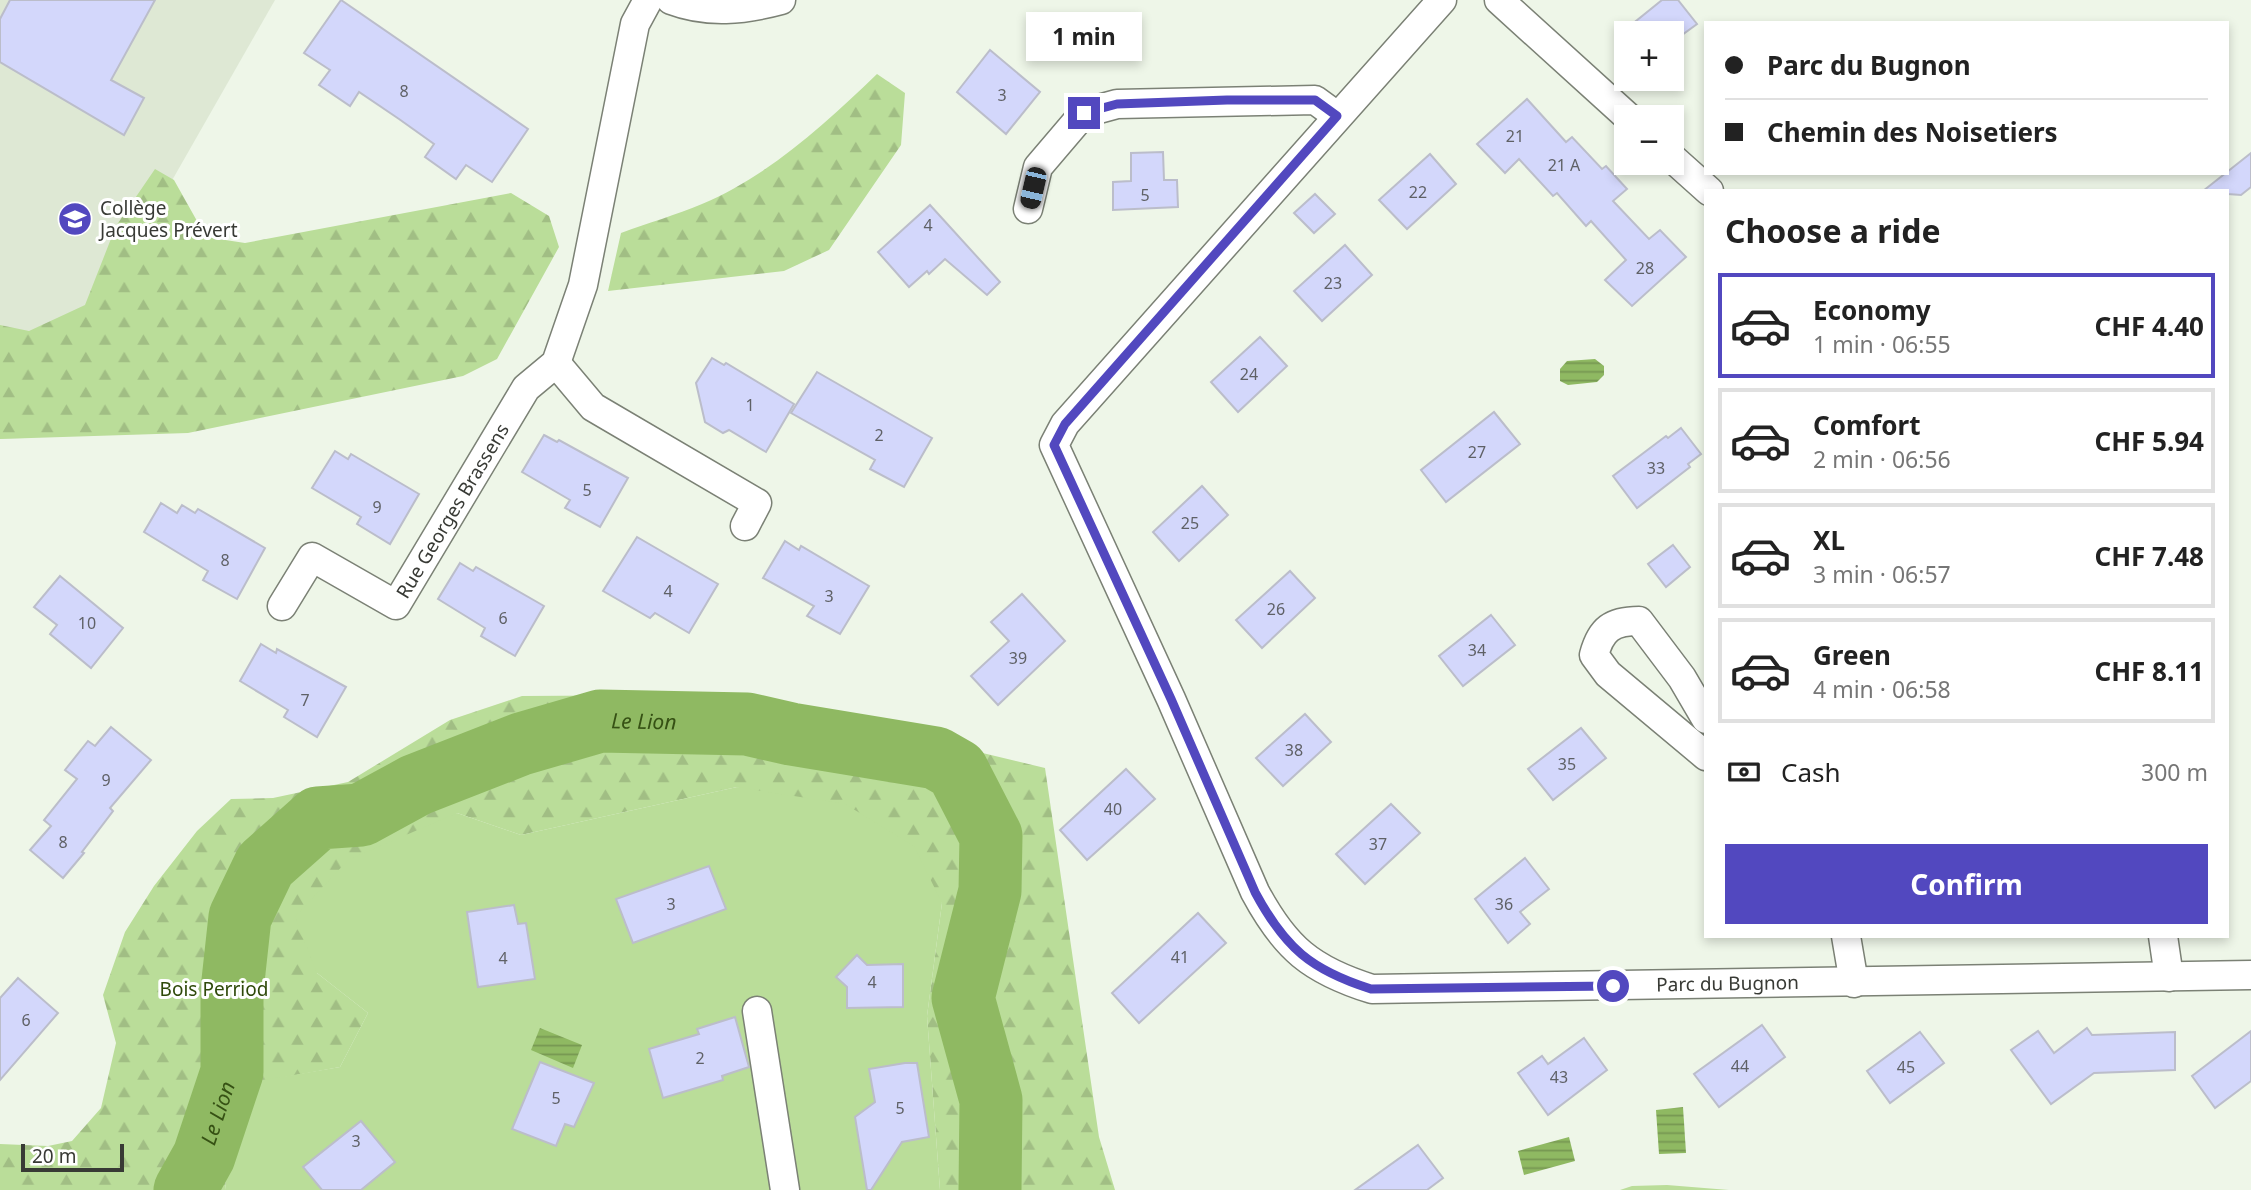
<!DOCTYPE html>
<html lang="en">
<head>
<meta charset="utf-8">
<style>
  :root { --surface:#fff; --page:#f2f2f2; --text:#222; --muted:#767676; --line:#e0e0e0; --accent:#5248bf }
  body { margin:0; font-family:"Noto Sans",sans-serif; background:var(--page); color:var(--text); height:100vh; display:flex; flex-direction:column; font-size:26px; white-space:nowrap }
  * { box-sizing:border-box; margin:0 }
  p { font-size:23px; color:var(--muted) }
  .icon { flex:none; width:38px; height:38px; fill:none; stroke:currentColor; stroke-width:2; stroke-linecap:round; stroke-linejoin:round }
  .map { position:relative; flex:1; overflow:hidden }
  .drawer { position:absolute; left:1704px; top:189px; width:525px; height:749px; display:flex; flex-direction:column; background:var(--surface); border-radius:0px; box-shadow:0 4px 10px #0003 }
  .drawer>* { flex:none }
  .hud { position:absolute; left:1704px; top:21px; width:525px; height:154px; border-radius:0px; box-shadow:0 4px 10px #0003; display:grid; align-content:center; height:154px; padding:0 21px; background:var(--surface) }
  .tools { position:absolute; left:1614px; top:21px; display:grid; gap:14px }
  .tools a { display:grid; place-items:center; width:70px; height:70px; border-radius:0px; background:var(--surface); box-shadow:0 4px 10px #0003; font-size:35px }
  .scale { position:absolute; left:21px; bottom:18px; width:103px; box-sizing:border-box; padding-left:7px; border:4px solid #383a35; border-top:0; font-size:19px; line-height:24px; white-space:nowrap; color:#383a35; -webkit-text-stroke:5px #fff; paint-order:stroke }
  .end { position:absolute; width:32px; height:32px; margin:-16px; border:9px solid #5248bf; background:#fff; box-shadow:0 0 0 4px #fff }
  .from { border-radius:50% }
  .bubble { position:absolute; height:49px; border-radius:0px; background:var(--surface); box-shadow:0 4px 10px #0003; font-size:23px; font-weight:700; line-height:49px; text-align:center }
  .car { position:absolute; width:21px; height:42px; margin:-21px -10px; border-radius:9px; box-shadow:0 0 5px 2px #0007; background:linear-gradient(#222 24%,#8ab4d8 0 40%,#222 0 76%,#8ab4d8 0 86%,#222 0) }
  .hud b { display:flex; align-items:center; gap:24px; height:66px; font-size:26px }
  .hud b+b { border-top:2px solid var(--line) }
  .hud i { width:18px; height:18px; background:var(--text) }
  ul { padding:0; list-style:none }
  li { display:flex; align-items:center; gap:21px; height:105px; margin:0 14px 10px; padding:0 7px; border:4px solid var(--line); border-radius:0px }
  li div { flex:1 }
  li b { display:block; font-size:26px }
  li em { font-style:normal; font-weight:700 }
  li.active { border-color:var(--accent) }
  li>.icon { width:63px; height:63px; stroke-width:1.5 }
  h2 { padding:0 21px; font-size:32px; line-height:84px }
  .pay { display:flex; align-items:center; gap:18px; height:77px; padding:0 21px; font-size:26px }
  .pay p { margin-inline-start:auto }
  .button { display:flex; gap:14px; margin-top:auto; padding:14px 21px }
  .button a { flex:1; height:80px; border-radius:0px; background:var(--accent); color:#fff; font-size:28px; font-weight:700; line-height:80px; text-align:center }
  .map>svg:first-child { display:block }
  .built { fill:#dee8d4 }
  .forest { fill:url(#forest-firs) }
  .garden { fill:#badd99 }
  .water { fill:url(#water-rules) }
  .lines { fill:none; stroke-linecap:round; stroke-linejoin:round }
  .river { stroke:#8fb962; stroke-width:63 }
  .building { fill:#d3d7fb; stroke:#bbbdca; stroke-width:2 }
  .minor-casing { stroke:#7b8175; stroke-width:31 }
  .minor { stroke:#fff; stroke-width:28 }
  .route { stroke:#5248bf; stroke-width:9 }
  .labels { text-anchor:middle; stroke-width:6; stroke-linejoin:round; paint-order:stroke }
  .number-label { font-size:16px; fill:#5f6166 }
  .poi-label { font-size:19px; fill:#383a35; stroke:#fff; text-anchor:start }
  .street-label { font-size:19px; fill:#383a35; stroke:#fff }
  .park-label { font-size:19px; fill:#2f490a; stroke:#fff }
  .water-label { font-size:21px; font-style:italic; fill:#365114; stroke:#fff }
</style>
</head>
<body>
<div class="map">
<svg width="2251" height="1190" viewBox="0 0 2251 1190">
  <defs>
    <pattern id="forest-firs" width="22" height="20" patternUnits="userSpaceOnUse" patternTransform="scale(1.75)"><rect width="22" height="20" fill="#badd99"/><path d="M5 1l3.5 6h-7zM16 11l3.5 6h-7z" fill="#a1be84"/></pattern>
    <pattern id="water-rules" width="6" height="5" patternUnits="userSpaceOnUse" patternTransform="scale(1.75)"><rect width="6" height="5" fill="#8fb962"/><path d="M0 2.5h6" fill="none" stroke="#769752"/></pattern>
  </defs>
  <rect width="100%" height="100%" fill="#eef6e8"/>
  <polygon class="built" points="0,0 275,0 25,438 0,439"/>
  <g class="forest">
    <path d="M877 74 905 93 901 145 829 250 784 271 608 291 621 233C648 223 676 215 702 204 770 175 825 124 877 74Z"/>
    <polygon points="155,169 174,180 206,237 245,243 511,193 549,216 559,247 497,359 463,376 188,433 0,439 0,325 29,331 85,305 116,226"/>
    <polygon points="681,695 808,711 1045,768 1099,1137 1115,1190 940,1190 927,1016 942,903 737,787 521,835 457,813 317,973 368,1013 340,1067 258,1082 230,1144 225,1190 0,1190 0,1144 48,1146 72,1141 101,1108 116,1043 103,995 125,932 154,886 197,831 231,799 273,798 348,782 450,720 522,696"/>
    <polygon points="1667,1185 1729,1190 1620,1190 1632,1186"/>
  </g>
  <polygon class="garden" points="737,787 845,804 914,846 942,903 927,1016 940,1190 225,1190 230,1144 258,1081 340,1067 368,1013 317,973 295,917 348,860 457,813 521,835"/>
  <g class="water">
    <polygon points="1595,359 1604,366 1604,375 1597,382 1568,385 1560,381 1560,369 1567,361"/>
    <polygon points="540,1028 582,1045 573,1068 531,1050"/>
    <polygon points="1683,1107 1686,1153 1659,1154 1656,1110"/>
    <polygon points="1569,1137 1575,1161 1524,1175 1518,1151"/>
  </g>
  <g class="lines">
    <path class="river" id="s1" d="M185 1190 204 1156 232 1072V990L240 917 265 865 318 818 361 815 416 785 521 744 600 721 747 724 791 734 936 758 957 770 991 836 990 891 963 998 991 1100 990 1190"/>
  </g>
  <g class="building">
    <polygon points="10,0 155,0 111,80 144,98 124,135 0,62 0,19"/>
    <polygon points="341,0 528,129 492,182 466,165 456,179 425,157 434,144 399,119 359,92 350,106 319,85 330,70 304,53"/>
    <polygon points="1662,0 1678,0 1697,24 1671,43 1671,33 1626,33 1626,41 1620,34"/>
    <polygon points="990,50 1040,92 1006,134 957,92"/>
    <polygon points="1527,99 1566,142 1572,137 1602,169 1606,166 1627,189 1613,201 1649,239 1660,230 1686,257 1632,306 1605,280 1626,260 1591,221 1586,226 1557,193 1553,196 1519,159 1505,173 1477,144"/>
    <polygon points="1163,152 1164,180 1177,180 1178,207 1113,210 1113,182 1131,181 1131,153"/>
    <polygon points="2251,153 2251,187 2241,195 2228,194 2228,191 2203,191"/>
    <polygon points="1430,154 1456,184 1407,229 1379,200"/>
    <polygon points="1315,194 1335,214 1314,233 1294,213"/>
    <polygon points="930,205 1000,282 987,295 945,259 929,274 927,271 909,287 878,252"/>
    <polygon points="1345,245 1372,275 1322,321 1294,291"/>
    <polygon points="1260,337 1287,366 1238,412 1211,382"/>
    <polygon points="712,358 724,365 726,363 794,404 766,452 729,430 723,433 705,422 696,383"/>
    <polygon points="817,372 932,438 904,487 870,469 875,460 791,413"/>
    <polygon points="1494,412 1520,444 1446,502 1421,470"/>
    <polygon points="1681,428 1701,454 1688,464 1690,467 1637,508 1613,476 1666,436 1668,438"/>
    <polygon points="544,435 557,442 559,440 628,478 600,527 565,508 570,500 522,472"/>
    <polygon points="335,451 348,459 351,454 419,494 390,544 357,524 361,517 312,488"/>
    <polygon points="1202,486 1228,515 1179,561 1153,532"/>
    <polygon points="161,503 177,513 182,505 195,513 198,509 265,548 237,599 203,580 208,571 144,532"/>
    <polygon points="637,537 718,584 689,633 655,613 650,618 603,591"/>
    <polygon points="785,541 799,550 801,546 869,586 840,634 807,616 814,606 763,578"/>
    <polygon points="1673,545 1690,567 1666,587 1648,564"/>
    <polygon points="460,563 473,571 476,567 544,606 515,656 481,636 485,628 438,599"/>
    <polygon points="1290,571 1315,598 1262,648 1236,620"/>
    <polygon points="60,576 123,628 91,668 50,634 57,625 34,607"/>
    <polygon points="1022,594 1065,641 998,705 971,676 1009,641 991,622"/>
    <polygon points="1491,615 1515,645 1463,686 1439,656"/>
    <polygon points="261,644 276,653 277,649 346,687 317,737 284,717 288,710 240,681"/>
    <polygon points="1305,714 1331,742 1283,786 1256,758"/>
    <polygon points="111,727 151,760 110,808 113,811 82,852 84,853 63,878 30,850 51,826 44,820 77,779 65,770 88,741 95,746"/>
    <polygon points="1581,728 1606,758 1553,800 1528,769"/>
    <polygon points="1126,769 1155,799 1087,860 1060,830"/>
    <polygon points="1391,804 1420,833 1365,884 1336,854"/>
    <polygon points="1525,858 1549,889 1520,912 1530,924 1508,943 1475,899"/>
    <polygon points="709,866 726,909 633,943 616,899"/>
    <polygon points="514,905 518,924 526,923 535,979 478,987 467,912"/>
    <polygon points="1198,913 1226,943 1139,1023 1112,993"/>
    <polygon points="857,955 867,965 903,964 903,1007 847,1008 847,987 836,977"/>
    <polygon points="18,978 58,1013 0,1080 0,998"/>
    <polygon points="735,1017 749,1067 722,1076 723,1080 663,1098 649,1049 699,1034 697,1029"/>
    <polygon points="1762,1025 1785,1057 1719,1107 1694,1074"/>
    <polygon points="2087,1028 2092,1035 2175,1032 2175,1070 2094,1073 2051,1104 2011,1050 2038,1031 2054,1053"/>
    <polygon points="2251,1031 2251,1081 2215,1108 2192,1076"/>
    <polygon points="1920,1032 1944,1063 1890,1103 1867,1071"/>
    <polygon points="1584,1038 1607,1070 1548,1115 1518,1073 1542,1056 1548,1064"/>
    <polygon points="540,1062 594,1083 574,1127 565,1124 556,1146 512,1129"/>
    <polygon points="905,1063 917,1063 929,1137 902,1142 871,1190 867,1190 855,1117 875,1102 869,1069"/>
    <polygon points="361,1121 395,1162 361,1190 322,1190 303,1167"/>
    <polygon points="1418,1145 1443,1178 1427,1190 1355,1190"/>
  </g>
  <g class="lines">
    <g class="minor-casing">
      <g id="minor">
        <path d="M671 0C708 14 744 10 781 0"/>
        <path id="s2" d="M1442 0 1065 424 1054 445 1171 699 1255 892C1285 948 1311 970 1372 989L2251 975"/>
        <polyline points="1499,0 1628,117"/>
        <polyline points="1671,157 1709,191"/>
        <polyline points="1028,209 1038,167 1084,113 1117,104 1315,100 1337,116"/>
        <polyline points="556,363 593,407 757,503 745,526"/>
        <path id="s3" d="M282 606 312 557 396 605 526 388 556 363 583 285 635 24 648 0"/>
        <path d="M1706 719 1682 678 1639 621C1612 621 1601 629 1594 655L1608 674 1706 756"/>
        <polyline points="1846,936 1854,983"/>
        <polyline points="2163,936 2169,977"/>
        <polyline points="757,1011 785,1190"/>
      </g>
    </g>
    <use href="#minor" class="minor"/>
  </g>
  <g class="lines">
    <path class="route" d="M1084 113 1117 104 1227 100H1315L1337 116 1065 424 1054 445 1171 699 1255 892C1285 948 1311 970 1371 989L1613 986"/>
  </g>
  <defs>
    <g id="school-disc" transform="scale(1.75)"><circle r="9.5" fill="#5248bf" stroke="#fff"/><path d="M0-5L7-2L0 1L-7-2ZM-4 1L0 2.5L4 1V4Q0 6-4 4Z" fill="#fff"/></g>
  </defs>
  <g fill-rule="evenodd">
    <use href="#school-disc" x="75" y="219"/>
  </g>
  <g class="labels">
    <g class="number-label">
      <text x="404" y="97">8</text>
      <text x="1002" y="101">3</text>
      <text x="1515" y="142">21</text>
      <text x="1564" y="171">21 A</text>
      <text x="1418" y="198">22</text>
      <text x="1145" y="201">5</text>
      <text x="928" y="231">4</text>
      <text x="1645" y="274">28</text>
      <text x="1333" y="289">23</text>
      <text x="1249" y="380">24</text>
      <text x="750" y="411">1</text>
      <text x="879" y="441">2</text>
      <text x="1477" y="458">27</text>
      <text x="1656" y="474">33</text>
      <text x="587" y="496">5</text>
      <text x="377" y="513">9</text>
      <text x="1190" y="529">25</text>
      <text x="225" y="566">8</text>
      <text x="668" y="597">4</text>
      <text x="829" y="602">3</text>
      <text x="1276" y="615">26</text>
      <text x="503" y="624">6</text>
      <text x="87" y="629">10</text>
      <text x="1477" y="656">34</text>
      <text x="1018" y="664">39</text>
      <text x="305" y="706">7</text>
      <text x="1294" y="756">38</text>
      <text x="1567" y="770">35</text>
      <text x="106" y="786">9</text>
      <text x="1113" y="815">40</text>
      <text x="63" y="848">8</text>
      <text x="1378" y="850">37</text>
      <text x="671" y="910">3</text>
      <text x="1504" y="910">36</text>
      <text x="1180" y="963">41</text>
      <text x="503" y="964">4</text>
      <text x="872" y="988">4</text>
      <text x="26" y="1026">6</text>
      <text x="700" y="1064">2</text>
      <text x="1740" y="1072">44</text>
      <text x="1906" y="1073">45</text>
      <text x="1559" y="1083">43</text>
      <text x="556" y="1104">5</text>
      <text x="900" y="1114">5</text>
      <text x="356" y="1147">3</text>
    </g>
    <g class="poi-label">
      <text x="100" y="215">Collège<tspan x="100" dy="22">Jacques Prévert</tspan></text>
    </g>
    <g class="street-label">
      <text dy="7" stroke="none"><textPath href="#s3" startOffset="264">Rue Georges Brassens</textPath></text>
      <text dy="7" stroke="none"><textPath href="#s2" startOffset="1594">Parc du Bugnon</textPath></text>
    </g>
    <g class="park-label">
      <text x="214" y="996">Bois Perriod</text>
    </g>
    <g class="water-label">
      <text dy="7" stroke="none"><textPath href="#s1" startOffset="756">Le Lion</textPath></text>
      <text dy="7" stroke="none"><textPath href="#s1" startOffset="84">Le Lion</textPath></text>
    </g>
  </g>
</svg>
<div class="tools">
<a>+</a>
<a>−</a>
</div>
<div class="scale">20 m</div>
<i class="end from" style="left:1613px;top:986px"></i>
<i class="end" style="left:1084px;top:113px"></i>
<div class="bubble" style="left:1026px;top:12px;width:116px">1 min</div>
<i class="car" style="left:1033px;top:188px;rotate:193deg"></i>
<div class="hud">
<b><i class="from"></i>Parc du Bugnon</b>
<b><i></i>Chemin des Noisetiers</b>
</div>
<section class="drawer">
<h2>Choose a ride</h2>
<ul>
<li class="active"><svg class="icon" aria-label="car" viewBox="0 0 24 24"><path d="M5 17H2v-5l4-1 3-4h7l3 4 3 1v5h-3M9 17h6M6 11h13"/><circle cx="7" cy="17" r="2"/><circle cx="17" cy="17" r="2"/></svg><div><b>Economy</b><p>1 min · 06:55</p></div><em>CHF 4.40</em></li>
<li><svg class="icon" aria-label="car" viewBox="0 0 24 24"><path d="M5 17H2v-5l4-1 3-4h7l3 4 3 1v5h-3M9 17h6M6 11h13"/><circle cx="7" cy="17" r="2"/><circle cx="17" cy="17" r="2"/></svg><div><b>Comfort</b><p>2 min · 06:56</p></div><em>CHF 5.94</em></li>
<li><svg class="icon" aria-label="car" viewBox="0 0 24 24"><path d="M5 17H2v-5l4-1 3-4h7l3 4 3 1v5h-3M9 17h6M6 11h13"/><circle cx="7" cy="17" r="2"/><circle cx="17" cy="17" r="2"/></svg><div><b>XL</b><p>3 min · 06:57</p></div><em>CHF 7.48</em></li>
<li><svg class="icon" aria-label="car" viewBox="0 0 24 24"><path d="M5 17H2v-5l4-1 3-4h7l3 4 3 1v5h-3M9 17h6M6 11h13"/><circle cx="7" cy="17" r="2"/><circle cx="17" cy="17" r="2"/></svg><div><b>Green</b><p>4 min · 06:58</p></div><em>CHF 8.11</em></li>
</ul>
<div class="pay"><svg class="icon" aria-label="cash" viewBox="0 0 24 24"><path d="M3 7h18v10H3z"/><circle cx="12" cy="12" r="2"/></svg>Cash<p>300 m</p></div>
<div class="button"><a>Confirm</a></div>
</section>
</div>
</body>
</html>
